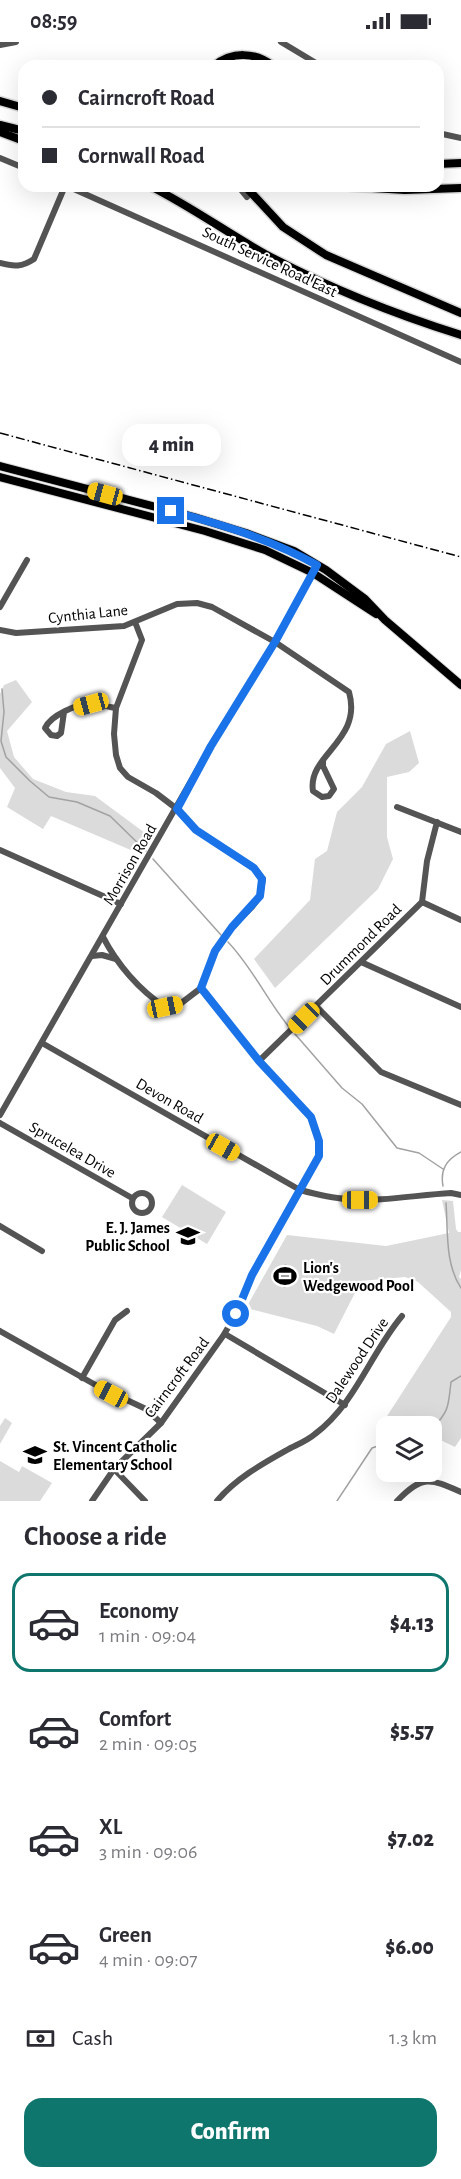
<!DOCTYPE html>
<html lang="en">
<head>
<meta charset="utf-8">
<style>
  :root { --surface:#fff; --page:#f7f7f7; --text:#2b2b33; --muted:#7c7c81; --line:#e1e1e2; --accent:#0f766e }
  body { margin:0; font-family:"Alegreya Sans",sans-serif; background:var(--page); color:var(--text); height:100vh; display:flex; flex-direction:column; font-size:22px; white-space:nowrap }
  * { box-sizing:border-box; margin:0 }
  p { font-size:20px; color:var(--muted) }
  .icon { flex:none; width:33px; height:33px; fill:none; stroke:currentColor; stroke-width:2; stroke-linecap:round; stroke-linejoin:round }
  .map { position:relative; height:1459px; overflow:hidden }
  .drawer { display:flex; flex-direction:column; background:var(--surface); flex:1 }
  .drawer>* { flex:none }
  .top-card { position:absolute; left:18px; top:18px; width:426px; height:132px; border-radius:18px; box-shadow:0 6px 24px #0002; display:grid; align-content:center; height:132px; padding:0 24px; background:var(--surface) }
  .fabs { position:absolute; left:376px; top:1374px; display:grid; gap:12px }
  .fabs a { display:grid; place-items:center; width:66px; height:66px; border-radius:12px; background:var(--surface); box-shadow:0 6px 24px #0002; font-size:30px }
  .end { position:absolute; width:27px; height:27px; margin:-14px; border:8px solid #1a73e8; background:#fff; box-shadow:0 0 0 3px #fff }
  .from { border-radius:50% }
  .bubble { position:absolute; height:42px; border-radius:18px; background:var(--surface); box-shadow:0 6px 24px #0002; font-size:20px; font-weight:800; line-height:42px; text-align:center }
  .car { position:absolute; width:18px; height:36px; margin:-18px -9px; border-radius:8px; box-shadow:0 0 4px 2px #0007; background:linear-gradient(#f5c518 24%,#345 0 40%,#f5c518 0 76%,#345 0 86%,#f5c518 0) }
  .top-card b { display:flex; align-items:center; gap:21px; height:57px; font-size:22px }
  .top-card b+b { border-top:2px solid var(--line) }
  .top-card i { width:15px; height:15px; background:var(--text) }
  ul { padding:0; list-style:none }
  li { display:flex; align-items:center; gap:18px; height:99px; margin:0 12px 9px; padding:0 12px; border:3px solid transparent; border-radius:18px }
  li div { flex:1 }
  li b { display:block; font-size:22px }
  li em { font-style:normal; font-weight:800 }
  li.selected { border-color:var(--accent) }
  li>.icon { width:54px; height:54px; stroke-width:1.5 }
  h2 { padding:0 24px; font-size:27px; line-height:72px }
  .pay { display:flex; align-items:center; gap:15px; height:66px; padding:0 24px; font-size:22px }
  .pay p { margin-inline-start:auto }
  .action { display:flex; gap:12px; margin-top:auto; padding:12px 24px }
  .action a { flex:1; height:69px; border-radius:18px; background:var(--accent); color:#fff; font-size:24px; font-weight:800; line-height:69px; text-align:center }
  .status { display:flex; justify-content:space-between; align-items:center; height:42px; padding:0 30px; background:var(--surface); direction:ltr }
  .status svg { height:16px; fill:currentColor }
  .map>svg:first-child { display:block }
  .green { fill:#dbdbdb }
  .water { fill:#a2a2a2 }
  .lines { fill:none; stroke-linecap:round; stroke-linejoin:round }
  .stream { stroke:#a2a2a2; stroke-width:1.5 }
  .major-casing { stroke:#dbdbdb; stroke-width:10 }
  .highway-casing { stroke:#dbdbdb; stroke-width:11 }
  .minor { stroke:#545454; stroke-width:6 }
  .major { stroke:#000; stroke-width:8 }
  .highway { stroke:#000; stroke-width:8 }
  .rail { stroke:#000; stroke-width:1.5; stroke-dasharray:9 3 1.5 3; stroke-linecap:butt }
  .route { stroke:#1a73e8; stroke-width:8 }
  .labels { text-anchor:middle; stroke-width:4.5; stroke-linejoin:round; paint-order:stroke }
  .street-label { font-size:16px; fill:#000; stroke:#fff }
  .poi-label { font-size:16px; font-weight:bold; fill:#000; stroke:#fff; text-anchor:start }
</style>
</head>
<body>
<div class="status"><b>08:59</b><svg viewBox="0 0 49 12"><path d="M0 12V9h3v3zM5 12V6h3v6zM10 12V3h3v9zM15 12V0h3v12zM26 1h20v11H26zM47 4h2v5h-2z"/></svg></div>
<div class="map">
<svg width="461" height="1459" viewBox="0 0 461 1459">
  <rect width="100%" height="100%" fill="#fff"/>
  <g class="green">
    <polygon points="16,638 32,660 7,689 14,715 33,737 66,750 95,754 145,791 133,809 51,774 43,787 7,765 15,746 0,726 0,652 4,643"/>
    <polygon points="410,689 419,721 409,730 387,735 387,795 393,817 378,847 275,946 254,917 310,858 315,817 327,809 337,770 362,745 386,702"/>
    <polygon points="182,1143 226,1170 207,1202 162,1175"/>
    <polygon points="442,1158 453,1159 456,1187 458,1190 461,1190 461,1228 459,1235 461,1237 461,1396 455,1405 432,1394 432,1384 387,1384 387,1390 380,1385 451,1275 451,1270 418,1240 405,1235 361,1239 334,1292 317,1284 246,1266 287,1193 386,1204 449,1191"/>
    <polygon points="5,1376 12,1381 0,1402 0,1384"/>
    <polygon points="0,1419 19,1430 22,1424 52,1441 40,1459 0,1459"/>
  </g>
  <polygon class="water" points="285,1222 294,1227 285,1246 276,1241"/>
  <g class="lines">
    <g class="stream">
      <polyline points="2,647 4,670 1,699 6,715 30,739 49,755 77,760 110,774 146,809"/>
      <polyline points="153,817 221,893"/>
      <path d="M228 900C252 925 267 958 289 985"/>
      <polyline points="295,992 342,1046 362,1062 397,1106 419,1111 443,1127"/>
      <path d="M443 1144C440 1128 446 1118 461 1110"/>
      <path d="M446 1161C448 1190 445 1222 461 1246"/>
      <path d="M432 1387C450 1368 448 1364 451 1340L461 1334"/>
      <polyline points="337,1459 372,1406 387,1401"/>
    </g>
    <g class="major-casing">
      <g id="major">
        <polyline points="0,424 194,475 246,491 294,509 326,528 365,557 385,578 461,643"/>
        <polyline points="0,435 205,489 265,508 313,531 376,572"/>
      </g>
    </g>
    <g class="highway-casing">
      <g id="highway">
        <path d="M214 24C232 9 255 10 273 24"/>
        <polyline points="0,59 24,66"/>
        <polyline points="0,83 24,89"/>
        <polyline points="0,90 24,99"/>
        <polyline points="438,122 461,121"/>
        <path d="M150 144C190 164 226 190 265 212 327 245 394 272 461 293"/>
        <polyline points="245,144 283,185 326,213 461,271"/>
        <polyline points="339,144 405,148 461,146"/>
      </g>
    </g>
    <g class="minor">
      <polyline points="281,0 321,24"/>
      <polyline points="0,3 16,0"/>
      <polyline points="438,91 461,96"/>
      <polyline points="0,116 24,126"/>
      <polyline points="67,144 461,320"/>
      <polyline points="238,144 247,155"/>
      <path d="M0 221C14 225 22 225 34 217L65 144"/>
      <polyline points="0,565 27,518"/>
      <path d="M0 588 16 591 124 584 177 562 197 561 212 565 275 600 349 650C363 699 307 713 313 749L322 755 329 754 334 747 323 724V718"/>
      <path d="M64 670 61 691 57 694 51 693 45 686C51 673 77 662 92 661 99 661 108 665 116 666"/>
      <polyline points="397,765 461,790"/>
      <polyline points="0,808 121,862"/>
      <polyline points="422,860 461,878"/>
      <path d="M103 895C117 922 139 948 165 965L180 962 201 946 215 909 232 885 252 865 260 854 263 837 254 826 196 788 177 767 156 751 128 735 120 726 116 713 114 692 116 666 142 598 135 580"/>
      <polyline points="92,914 102,913 116,917"/>
      <polyline points="361,920 461,965"/>
      <polyline points="316,964 381,1030 461,1063"/>
      <path d="M42 1001 300 1148C315 1152 331 1156 347 1157 381 1160 416 1153 451 1151L461 1153"/>
      <polyline points="259,1019 422,860 427,819 437,780"/>
      <polyline points="0,1073 211,704 275,600 317,523"/>
      <polyline points="0,1081 132,1156"/>
      <circle cx="142" cy="1161" r="10"/>
      <polyline points="0,1184 42,1209"/>
      <polyline points="0,1289 101,1346 146,1367 161,1381"/>
      <polyline points="225,1292 345,1363"/>
      <polyline points="82,1336 115,1278 127,1269"/>
      <polyline points="114,1427 145,1459"/>
      <polyline points="92,1459 114,1427 161,1381 223,1294 236,1272 252,1233 319,1114 319,1099 311,1075 259,1019 201,946"/>
      <path d="M217 1459C235 1437 262 1422 287 1408 296 1403 307 1399 315 1392 356 1361 370 1312 402 1274"/>
      <path d="M397 1459C422 1433 430 1436 461 1450"/>
    </g>
    <use href="#major" class="major"/>
    <use href="#highway" class="highway"/>
    <polyline class="rail" points="0,391 461,515"/>
  </g>
  <g class="lines">
    <path class="route" d="M171 469C223 483 270 497 317 523L275 600 211 704 177 767 196 788 254 826 262 837 260 854 232 885 215 909 201 946 259 1019 311 1075 319 1099V1114L252 1233 236 1272"/>
  </g>
  <defs>
    <g id="school-bare" transform="scale(1.8)"><path d="M0-5L7-2L0 1L-7-2ZM-4 1L0 2.5L4 1V4Q0 6-4 4Z" fill="#000" stroke="#fff" stroke-width="2.5" paint-order="stroke"/></g>
    <g id="stadium-bare" transform="scale(1.8)"><path d="M0-5a6.5 5 0 1 0 0 10a6.5 5 0 1 0 0-10ZM-3.5-1.8h7v3.6h-7Z" fill="#000" stroke="#fff" stroke-width="2.5" paint-order="stroke"/></g>
  </defs>
  <g fill-rule="evenodd">
    <use href="#school-bare" x="188" y="1194"/>
    <use href="#stadium-bare" x="285" y="1234"/>
    <use href="#school-bare" x="35" y="1413"/>
  </g>
  <g class="labels">
    <g class="street-label">
      <text transform="translate(270 219) rotate(25)" y="6">South Service Road East</text>
      <text transform="translate(88 571) rotate(-6)" y="6">Cynthia Lane</text>
      <text transform="translate(129 822) rotate(-60)" y="6">Morrison Road</text>
      <text transform="translate(360 902) rotate(-45)" y="6">Drummond Road</text>
      <text transform="translate(170 1058) rotate(30)" y="6">Devon Road</text>
      <text transform="translate(73 1107) rotate(30)" y="6">Sprucelea Drive</text>
      <text transform="translate(356 1318) rotate(-56)" y="6">Dalewood Drive</text>
      <text transform="translate(176 1335) rotate(-53)" y="6">Cairncroft Road</text>
    </g>
    <g class="poi-label">
      <text x="170" y="1191" text-anchor="end">E. J. James<tspan x="170" dy="18">Public School</tspan></text>
      <text x="303" y="1231">Lion's<tspan x="303" dy="18">Wedgewood Pool</tspan></text>
      <text x="53" y="1410">St. Vincent Catholic<tspan x="53" dy="18">Elementary School</tspan></text>
    </g>
  </g>
</svg>
<div class="fabs">
<a><svg class="icon" aria-label="layers" viewBox="0 0 24 24"><path d="M12 4l9 5-9 5-9-5zM3 14l9 5 9-5"/></svg></a>
</div>
<i class="end from" style="left:236px;top:1272px"></i>
<i class="end" style="left:171px;top:469px"></i>
<div class="bubble" style="left:122px;top:382px;width:99px">4 min</div>
<i class="car" style="left:105px;top:452px;rotate:285deg"></i>
<i class="car" style="left:91px;top:662px;rotate:255deg"></i>
<i class="car" style="left:165px;top:965px;rotate:78deg"></i>
<i class="car" style="left:304px;top:976px;rotate:225deg"></i>
<i class="car" style="left:223px;top:1105px;rotate:119deg"></i>
<i class="car" style="left:360px;top:1158px;rotate:90deg"></i>
<i class="car" style="left:111px;top:1352px;rotate:298deg"></i>
<div class="top-card">
<b><i class="from"></i>Cairncroft Road</b>
<b><i></i>Cornwall Road</b>
</div>
</div>
<section class="drawer">
<h2>Choose a ride</h2>
<ul>
<li class="selected"><svg class="icon" aria-label="car" viewBox="0 0 24 24"><path d="M5 17H2v-5l4-1 3-4h7l3 4 3 1v5h-3M9 17h6M6 11h13"/><circle cx="7" cy="17" r="2"/><circle cx="17" cy="17" r="2"/></svg><div><b>Economy</b><p>1 min · 09:04</p></div><em>$4.13</em></li>
<li><svg class="icon" aria-label="car" viewBox="0 0 24 24"><path d="M5 17H2v-5l4-1 3-4h7l3 4 3 1v5h-3M9 17h6M6 11h13"/><circle cx="7" cy="17" r="2"/><circle cx="17" cy="17" r="2"/></svg><div><b>Comfort</b><p>2 min · 09:05</p></div><em>$5.57</em></li>
<li><svg class="icon" aria-label="car" viewBox="0 0 24 24"><path d="M5 17H2v-5l4-1 3-4h7l3 4 3 1v5h-3M9 17h6M6 11h13"/><circle cx="7" cy="17" r="2"/><circle cx="17" cy="17" r="2"/></svg><div><b>XL</b><p>3 min · 09:06</p></div><em>$7.02</em></li>
<li><svg class="icon" aria-label="car" viewBox="0 0 24 24"><path d="M5 17H2v-5l4-1 3-4h7l3 4 3 1v5h-3M9 17h6M6 11h13"/><circle cx="7" cy="17" r="2"/><circle cx="17" cy="17" r="2"/></svg><div><b>Green</b><p>4 min · 09:07</p></div><em>$6.00</em></li>
</ul>
<div class="pay"><svg class="icon" aria-label="cash" viewBox="0 0 24 24"><path d="M3 7h18v10H3z"/><circle cx="12" cy="12" r="2"/></svg>Cash<p>1.3 km</p></div>
<div class="action"><a>Confirm</a></div>
</section>
</body>
</html>
